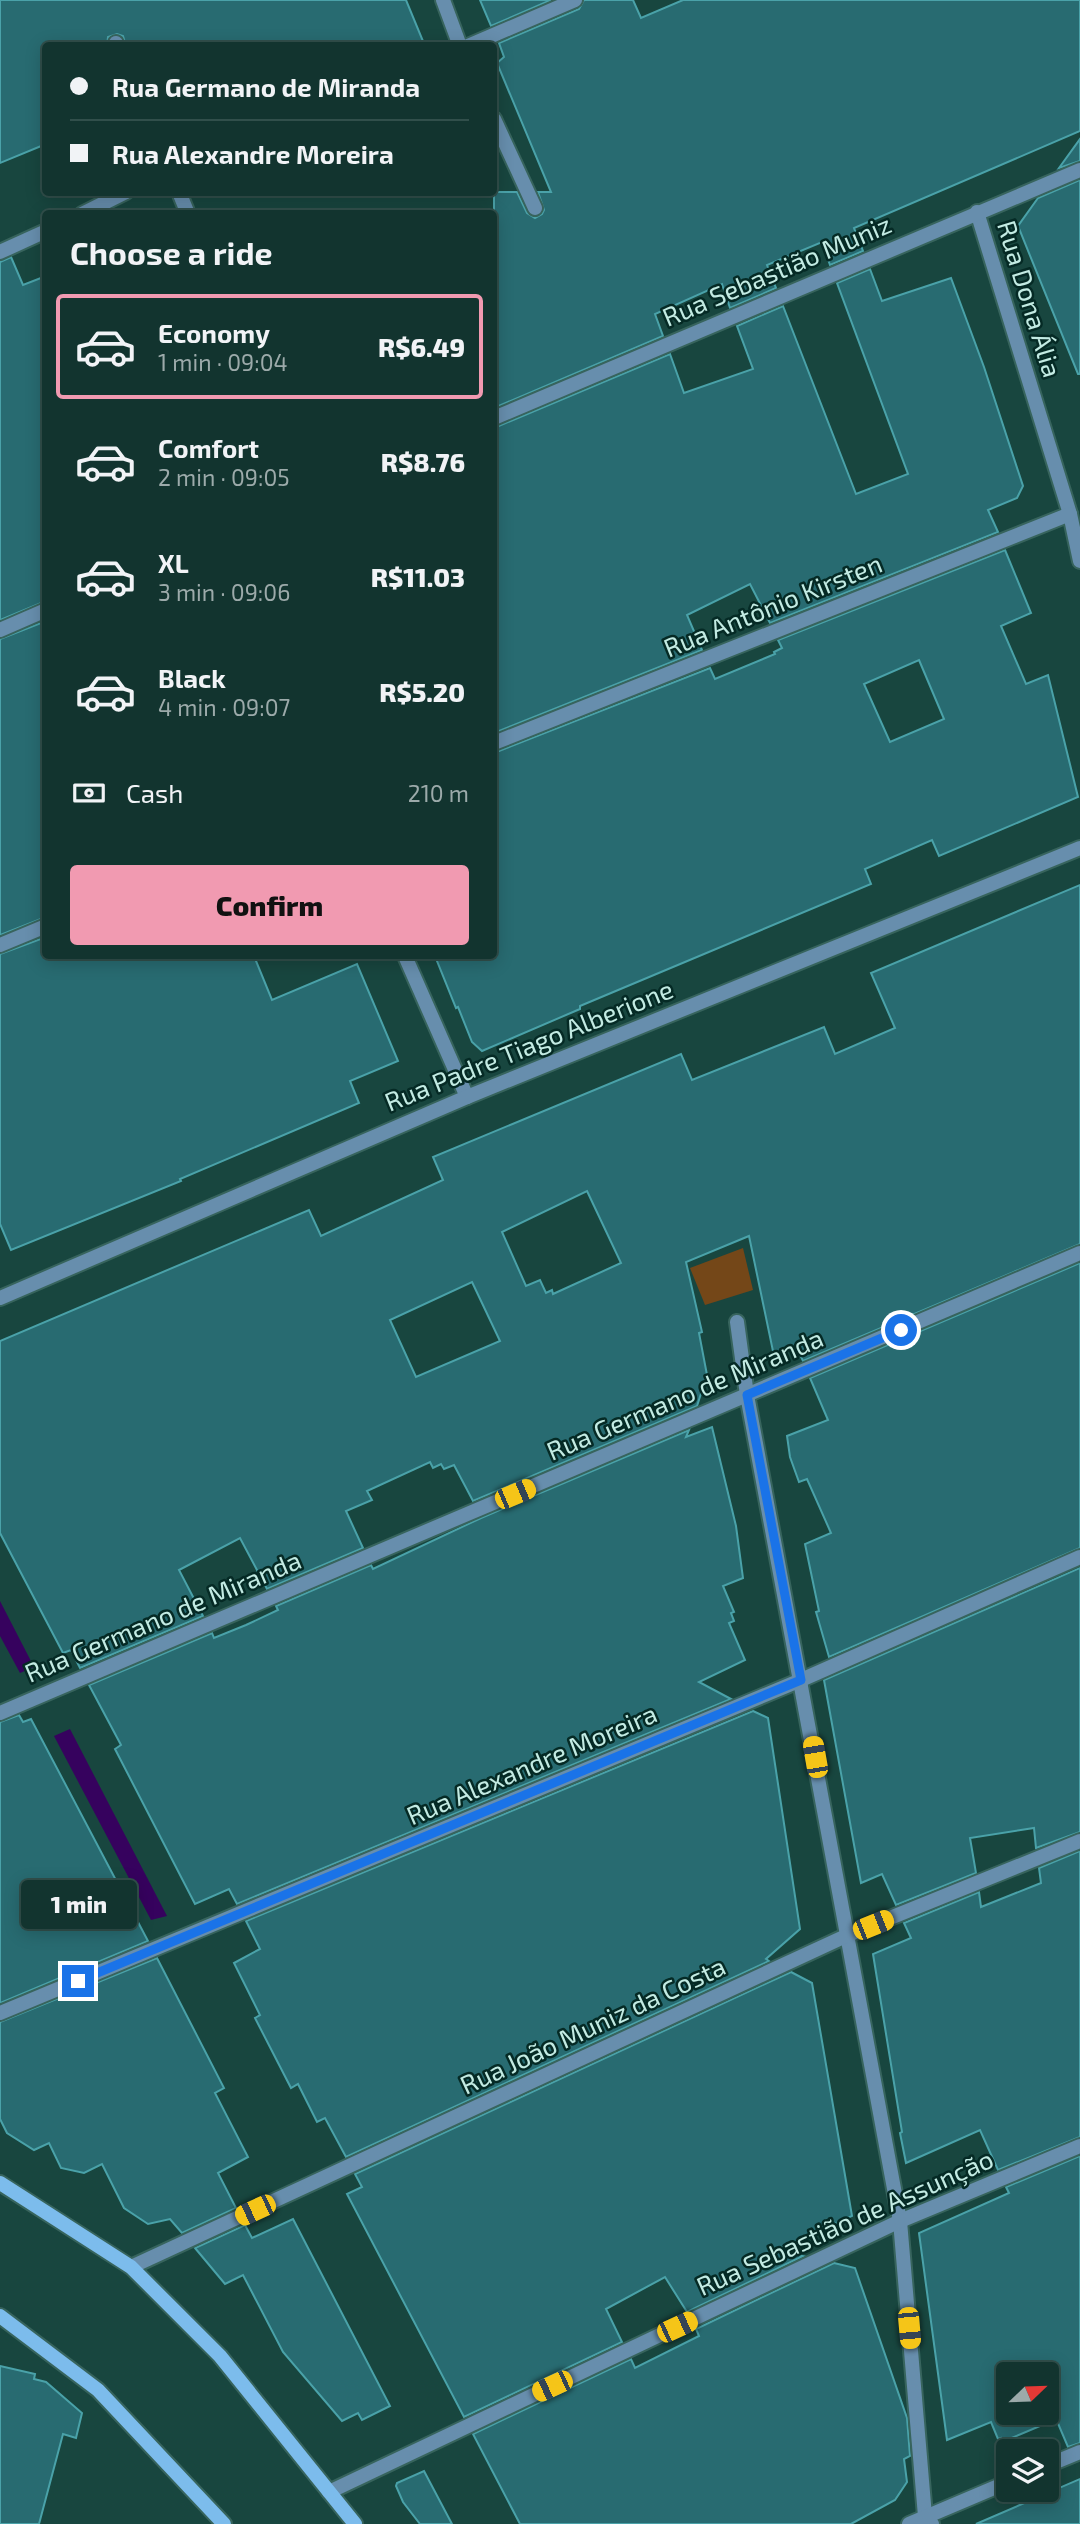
<!DOCTYPE html>
<html lang="en">
<head>
<meta charset="utf-8">
<style>
  :root { --surface:#12342f; --page:#1f3f3b; --text:#f1f3f6; --muted:#9caaaa; --line:#314f4b; --accent:#f19ab1 }
  body { margin:0; font-family:"Exo 2",sans-serif; background:var(--page); color:var(--text); height:100vh; display:flex; flex-direction:column; font-size:26px; white-space:nowrap }
  * { box-sizing:border-box; margin:0 }
  p { font-size:23px; color:var(--muted) }
  .icon { flex:none; width:38px; height:38px; fill:none; stroke:currentColor; stroke-width:2; stroke-linecap:round; stroke-linejoin:round }
  .map { position:relative; flex:1; overflow:hidden }
  .drawer { position:absolute; left:42px; top:210px; width:455px; height:749px; display:flex; flex-direction:column; background:var(--surface); border-radius:7px; box-shadow:0 4px 18px #0003,0 0 0 2px var(--line) }
  .drawer>* { flex:none }
  .hud { position:absolute; left:42px; top:42px; width:455px; height:154px; border-radius:7px; box-shadow:0 4px 18px #0003,0 0 0 2px var(--line); display:grid; align-content:center; height:154px; padding:0 28px; background:var(--surface) }
  .needle { width:46px; rotate:67deg }
  .fabs { position:absolute; left:996px; top:2362px; display:grid; gap:14px }
  .fabs a { display:grid; place-items:center; width:63px; height:63px; border-radius:7px; background:var(--surface); box-shadow:0 4px 18px #0003,0 0 0 2px var(--line); font-size:35px }
  .end { position:absolute; width:32px; height:32px; margin:-16px; border:9px solid #1a73e8; background:#fff; box-shadow:0 0 0 4px #fff }
  .from { border-radius:50% }
  .bubble { position:absolute; height:49px; border-radius:7px; background:var(--surface); box-shadow:0 4px 18px #0003,0 0 0 2px var(--line); font-size:23px; font-weight:800; line-height:49px; text-align:center }
  .car { position:absolute; width:21px; height:42px; margin:-21px -10px; border-radius:9px; box-shadow:0 0 5px 2px #0007; background:linear-gradient(#f5c518 24%,#345 0 40%,#f5c518 0 76%,#345 0 86%,#f5c518 0) }
  .hud b { display:flex; align-items:center; gap:24px; height:66px; font-size:26px }
  .hud b+b { border-top:2px solid var(--line) }
  .hud i { width:18px; height:18px; background:var(--text) }
  ul { padding:0; list-style:none }
  li { display:flex; align-items:center; gap:21px; height:105px; margin:0 14px 10px; padding:0 14px; border:4px solid transparent; border-radius:7px }
  li div { flex:1 }
  li b { display:block; font-size:26px }
  li em { font-style:normal; font-weight:800 }
  li.current { border-color:var(--accent) }
  li>.icon { width:63px; height:63px; stroke-width:1.5 }
  h2 { padding:0 28px; font-size:32px; line-height:84px }
  .pay { display:flex; align-items:center; gap:18px; height:77px; padding:0 28px; font-size:26px }
  .pay p { margin-inline-start:auto }
  .button { display:flex; gap:14px; margin-top:auto; padding:14px 28px }
  .button a { flex:1; height:80px; border-radius:7px; background:var(--accent); color:#111; font-size:28px; font-weight:800; line-height:80px; text-align:center }
  .map>svg:first-child { display:block }
  .green { fill:#744718 }
  .water { fill:#36025e }
  .building { fill:#286b71; stroke:#4aa2a9; stroke-width:2; fill-rule:evenodd }
  .lines { fill:none; stroke-linecap:round; stroke-linejoin:round }
  .minor-casing { stroke:#37645d; stroke-width:18 }
  .secondary-casing { stroke:#37645d; stroke-width:18 }
  .minor { stroke:#678ead; stroke-width:14 }
  .secondary { stroke:#7cbcec; stroke-width:14 }
  .route { stroke:#1a73e8; stroke-width:9 }
  .labels { text-anchor:middle; stroke-width:5; stroke-linejoin:round; paint-order:stroke }
  .street-label { font-size:26px; fill:#c3ebe3; stroke:#052a25 }
</style>
</head>
<body>
<div class="map">
<svg width="1080" height="2524" viewBox="0 0 1080 2524">
  <rect width="100%" height="100%" fill="#18463f"/>
  <polygon class="green" points="743,1248 753,1290 705,1305 690,1268"/>
  <g class="water">
    <polygon points="0,1601 34,1667 20,1673 0,1636"/>
    <polygon points="70,1729 167,1916 151,1920 54,1736"/>
  </g>
  <g class="building">
    <polygon points="0,0 406,0 425,46 126,46 123,36 117,34 108,37 107,46 46,46 46,144 0,163"/>
    <polygon points="480,0 551,0 491,26"/>
    <polygon points="584,0 633,0 641,18 683,0 1080,0 1080,131 854,228 863,251 830,265 822,242 767,265 776,288 730,308 722,284 655,314 663,336 494,408 494,192 517,192 527,213 535,218 542,214 544,210 538,192 551,192 497,63 504,57 499,43 579,9"/>
    <polygon points="1080,139 1080,161 1059,168"/>
    <polygon points="1080,180 1080,374 1078,374 1018,226 1038,198"/>
    <polygon points="11,257 23,285 46,276 46,601 0,620 0,262"/>
    <polygon points="870,269 882,301 951,278 984,367 1023,486 1017,498 988,510 998,532 770,623 750,584 687,615 702,650 494,733 494,428 670,354 684,393 753,369 737,326 783,306 856,494 908,474 837,283"/>
    <path d="M1005 550 1031 613 1001 626 1026 684 1048 675 1078 797 939 856 932 840 865 869 871 884 580 1006V1009L482 1051 472 1042 458 1007 456 1008 435 956H494V753L710 668 715 679 775 654 774 652 782 648 778 640ZM919 660 944 719 890 742 864 684Z"/>
    <polygon points="46,621 46,917 0,935 0,639"/>
    <path d="M1080 885V1244L803 1361 796 1346 774 1356 749 1236 686 1262 702 1332 699 1333 707 1375 697 1406 473 1501 454 1465 444 1469 441 1464 433 1468 430 1462 367 1491 372 1500 346 1511 363 1548 267 1589 240 1538 179 1570 203 1616 80 1668 71 1650 63 1653 0 1533V1341L309 1210 321 1236 443 1180 433 1157 681 1054 692 1080 824 1027 835 1054 895 1028 871 973ZM587 1191 621 1263 553 1294 552 1290 546 1293 540 1280 526 1286 502 1232ZM472 1282 500 1341 416 1377 390 1320Z"/>
    <polygon points="46,937 46,956 254,956 272,1000 357,964 398,1061 350,1081 359,1103 180,1179 181,1181 11,1250 0,1224 0,954"/>
    <polygon points="1080,1263 1080,1548 829,1657 816,1612 819,1611 805,1544 831,1533 807,1479 799,1482 790,1457 787,1436 828,1420 810,1378"/>
    <polygon points="712,1427 736,1526 743,1578 723,1586 734,1612 731,1613 734,1621 729,1623 745,1660 699,1682 731,1699 237,1904 229,1889 195,1904 115,1749 121,1745 89,1685 212,1633 214,1638 246,1625 278,1610 276,1606 371,1565 373,1569 481,1518 689,1430 686,1437"/>
    <polygon points="1080,1568 1080,1832 1036,1848 1034,1828 970,1838 976,1873 896,1905 882,1874 861,1883 824,1680"/>
    <polygon points="753,1711 768,1718 800,1929 766,1959 769,1961 346,2157 325,2118 317,2122 298,2084 291,2088 255,2018 260,2015 234,1963 260,1949 246,1921"/>
    <polygon points="19,1715 23,1722 31,1719 148,1941 0,2003 0,1722"/>
    <polygon points="1080,1851 1080,2137 998,2170 980,2130 906,2163 900,2133 902,2132 873,1954 911,1938 904,1923 979,1892 981,1907 1041,1883 1039,1868"/>
    <polygon points="157,1958 224,2088 215,2093 248,2157 218,2173 236,2208 182,2233 170,2219 148,2224 124,2208 102,2164 84,2173 61,2168 49,2143 34,2150 7,2133 0,2119 0,2022"/>
    <polygon points="791,1972 812,1983 852,2216 776,2250 803,2256 687,2312 665,2277 606,2309 622,2342 464,2417 347,2194 362,2187 355,2174"/>
    <path d="M1080 2156V2443L1068 2447 1057 2421 1048 2425 1047 2423 1002 2442 1001 2438 998 2439 991 2422 947 2440 919 2233 1009 2193 1006 2187ZM1008 2375H1046V2413H1008Z"/>
    <polygon points="293,2219 390,2406 362,2420 358,2413 342,2421 283,2352 243,2275 225,2284 195,2248 245,2225 252,2238"/>
    <polygon points="834,2263 855,2268 907,2418 910,2456 904,2459 907,2482 895,2500 851,2524 520,2524 473,2434 631,2359 635,2368 699,2336 696,2329"/>
    <polygon points="0,2366 35,2374 34,2379 46,2382 82,2413 76,2438 63,2434 39,2524 0,2524"/>
    <polygon points="424,2471 452,2524 420,2524 403,2502 396,2486 397,2483"/>
    <polygon points="1080,2479 1080,2524 976,2524"/>
  </g>
  <g class="lines">
    <g class="minor-casing">
      <g id="minor">
        <polyline points="443,0 460,46"/>
        <polyline points="116,43 117,46"/>
        <polyline points="468,46 575,0"/>
        <polyline points="494,119 535,208"/>
        <polyline points="179,192 188,214"/>
        <polyline points="977,212 1070,514 1080,561"/>
        <polyline points="82,214 126,192"/>
        <polyline points="0,252 46,231"/>
        <polyline points="494,418 1080,170"/>
        <polyline points="0,630 46,610"/>
        <polyline points="494,743 1070,514"/>
        <polyline points="0,945 46,926"/>
        <polyline points="405,956 467,1097"/>
        <polyline points="0,1298 467,1097 1080,848"/>
        <polyline points="737,1322 747,1395 900,2221 925,2516 932,2524"/>
        <polyline points="0,1713 1080,1253"/>
        <polyline points="0,2013 801,1680 1080,1557"/>
        <polyline points="131,2267 848,1935 1080,1841"/>
        <polyline points="1046,2466 1080,2452"/>
        <polyline points="329,2492 900,2221 1080,2146"/>
        <polyline points="909,2524 1008,2482"/>
      </g>
    </g>
    <g class="secondary-casing">
      <g id="secondary">
        <polyline points="0,2183 131,2267 220,2356 355,2524"/>
        <polyline points="0,2316 98,2390 224,2524"/>
      </g>
    </g>
    <use href="#minor" class="minor"/>
    <use href="#secondary" class="secondary"/>
  </g>
  <g class="lines">
    <polyline class="route" points="78,1981 801,1680 747,1395 901,1330"/>
  </g>
  <g class="labels">
    <g class="street-label">
      <text transform="translate(777 271) rotate(-23)" y="9">Rua Sebastião Muniz</text>
      <text transform="translate(1029 299) rotate(73)" y="9">Rua Dona Ália</text>
      <text transform="translate(773 606) rotate(-22)" y="9">Rua Antônio Kirsten</text>
      <text transform="translate(529 1046) rotate(-22)" y="9">Rua Padre Tiago Alberione</text>
      <text transform="translate(685 1395) rotate(-23)" y="9">Rua Germano de Miranda</text>
      <text transform="translate(163 1617) rotate(-23)" y="9">Rua Germano de Miranda</text>
      <text transform="translate(532 1765) rotate(-23)" y="9">Rua Alexandre Moreira</text>
      <text transform="translate(593 2026) rotate(-25)" y="9">Rua João Muniz da Costa</text>
      <text transform="translate(845 2223) rotate(-24)" y="9">Rua Sebastião de Assunção</text>
    </g>
  </g>
</svg>
<div class="fabs">
<a><svg class="needle" viewBox="-14 -14 28 28"><path d="M0-13l5 13h-10z" fill="#e53935"/><path d="M0 13l5-13h-10z" fill="#9caaaa"/></svg></a>
<a><svg class="icon" aria-label="layers" viewBox="0 0 24 24"><path d="M12 4l9 5-9 5-9-5zM3 14l9 5 9-5"/></svg></a>
</div>
<i class="end from" style="left:901px;top:1330px"></i>
<i class="end" style="left:78px;top:1981px"></i>
<div class="bubble" style="left:21px;top:1880px;width:116px">1 min</div>
<i class="car" style="left:515px;top:1494px;rotate:67deg"></i>
<i class="car" style="left:815px;top:1757px;rotate:350deg"></i>
<i class="car" style="left:873px;top:1925px;rotate:68deg"></i>
<i class="car" style="left:255px;top:2210px;rotate:245deg"></i>
<i class="car" style="left:677px;top:2327px;rotate:65deg"></i>
<i class="car" style="left:909px;top:2328px;rotate:175deg"></i>
<i class="car" style="left:552px;top:2386px;rotate:245deg"></i>
<div class="hud">
<b><i class="from"></i>Rua Germano de Miranda</b>
<b><i></i>Rua Alexandre Moreira</b>
</div>
<section class="drawer">
<h2>Choose a ride</h2>
<ul>
<li class="current"><svg class="icon" aria-label="car" viewBox="0 0 24 24"><path d="M5 17H2v-5l4-1 3-4h7l3 4 3 1v5h-3M9 17h6M6 11h13"/><circle cx="7" cy="17" r="2"/><circle cx="17" cy="17" r="2"/></svg><div><b>Economy</b><p>1 min · 09:04</p></div><em>R$6.49</em></li>
<li><svg class="icon" aria-label="car" viewBox="0 0 24 24"><path d="M5 17H2v-5l4-1 3-4h7l3 4 3 1v5h-3M9 17h6M6 11h13"/><circle cx="7" cy="17" r="2"/><circle cx="17" cy="17" r="2"/></svg><div><b>Comfort</b><p>2 min · 09:05</p></div><em>R$8.76</em></li>
<li><svg class="icon" aria-label="car" viewBox="0 0 24 24"><path d="M5 17H2v-5l4-1 3-4h7l3 4 3 1v5h-3M9 17h6M6 11h13"/><circle cx="7" cy="17" r="2"/><circle cx="17" cy="17" r="2"/></svg><div><b>XL</b><p>3 min · 09:06</p></div><em>R$11.03</em></li>
<li><svg class="icon" aria-label="car" viewBox="0 0 24 24"><path d="M5 17H2v-5l4-1 3-4h7l3 4 3 1v5h-3M9 17h6M6 11h13"/><circle cx="7" cy="17" r="2"/><circle cx="17" cy="17" r="2"/></svg><div><b>Black</b><p>4 min · 09:07</p></div><em>R$5.20</em></li>
</ul>
<div class="pay"><svg class="icon" aria-label="cash" viewBox="0 0 24 24"><path d="M3 7h18v10H3z"/><circle cx="12" cy="12" r="2"/></svg>Cash<p>210 m</p></div>
<div class="button"><a>Confirm</a></div>
</section>
</div>
</body>
</html>
